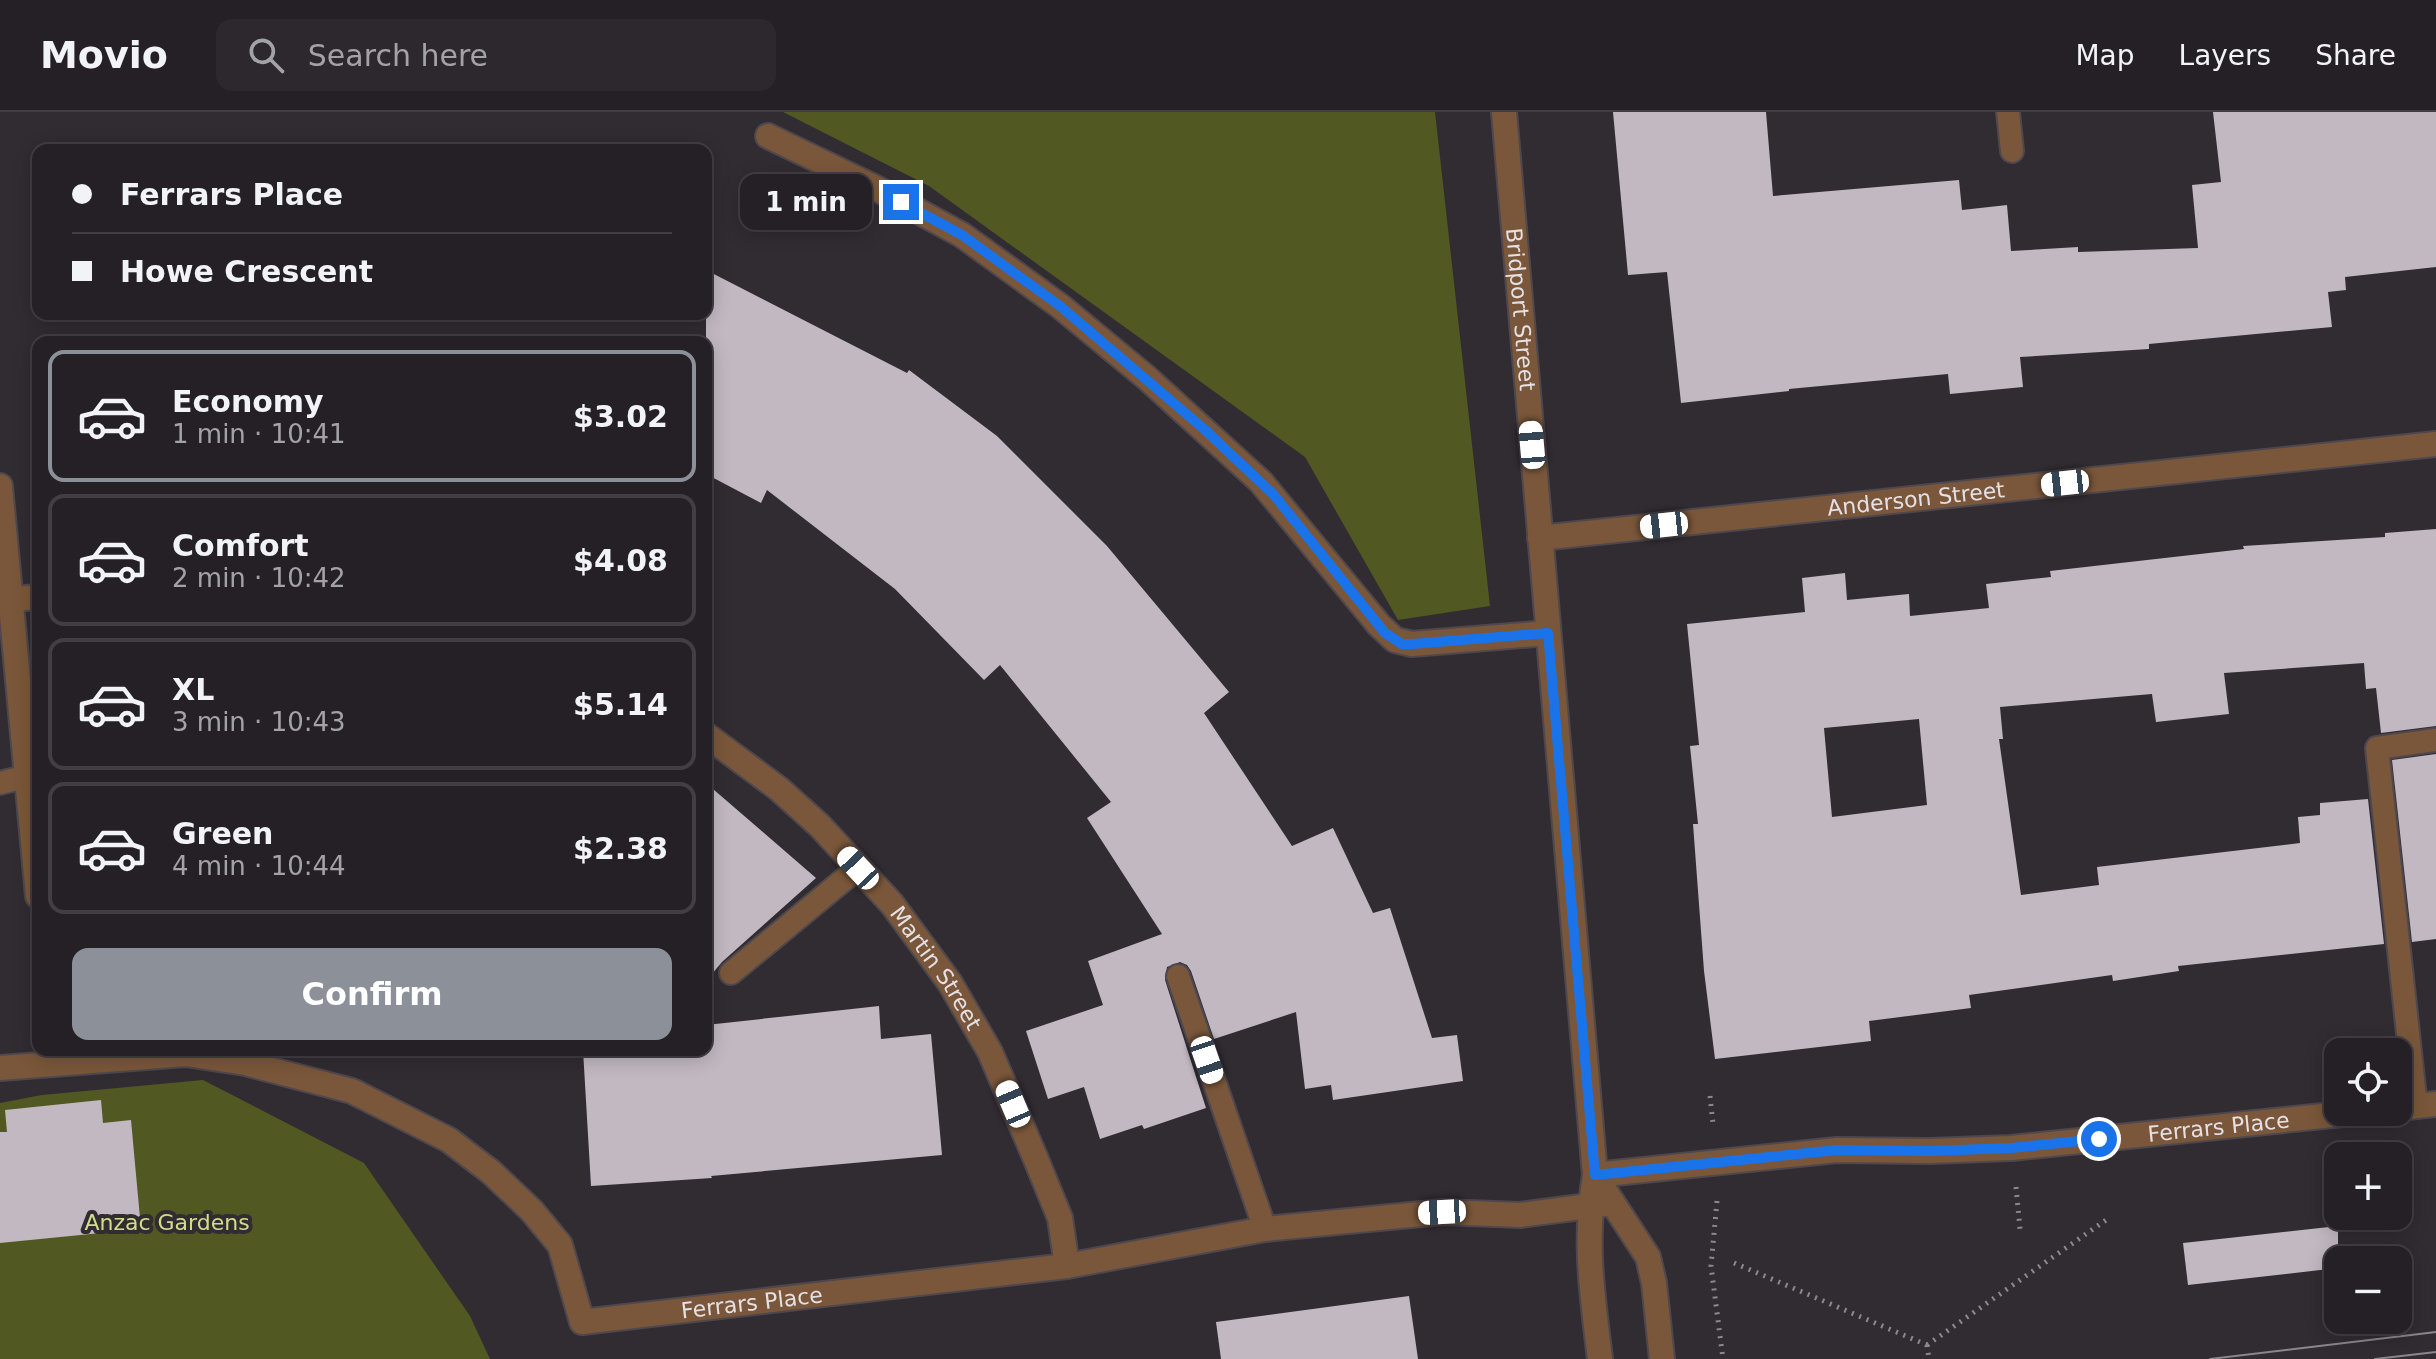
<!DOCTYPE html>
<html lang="en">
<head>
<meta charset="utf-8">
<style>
  :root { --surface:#252026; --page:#2d282e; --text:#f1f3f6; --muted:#a3a3a7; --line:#423e43; --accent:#8c9099 }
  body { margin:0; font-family:"DejaVu Sans",sans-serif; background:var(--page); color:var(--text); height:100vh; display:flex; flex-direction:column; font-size:30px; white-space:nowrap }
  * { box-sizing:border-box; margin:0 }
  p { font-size:26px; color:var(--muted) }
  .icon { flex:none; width:44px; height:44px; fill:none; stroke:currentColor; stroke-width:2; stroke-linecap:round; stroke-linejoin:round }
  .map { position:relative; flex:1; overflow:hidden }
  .side { position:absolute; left:32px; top:224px; width:680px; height:720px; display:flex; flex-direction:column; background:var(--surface); border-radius:16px; box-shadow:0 4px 20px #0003,0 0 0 2px var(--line) }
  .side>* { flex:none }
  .hud { position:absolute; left:32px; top:32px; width:680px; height:176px; border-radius:16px; box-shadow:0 4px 20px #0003,0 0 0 2px var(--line); display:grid; align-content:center; height:176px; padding:0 40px; background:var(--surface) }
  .fabs { position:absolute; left:2324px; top:926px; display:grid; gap:16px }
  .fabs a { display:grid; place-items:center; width:88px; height:88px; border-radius:16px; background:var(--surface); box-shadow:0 4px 20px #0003,0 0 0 2px var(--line); font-size:40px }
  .end { position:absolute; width:36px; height:36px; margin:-18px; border:10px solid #1a73e8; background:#fff; box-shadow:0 0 0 4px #fff }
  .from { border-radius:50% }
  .bubble { position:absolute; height:56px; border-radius:16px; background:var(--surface); box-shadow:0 4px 20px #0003,0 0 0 2px var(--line); font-size:26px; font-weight:700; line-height:56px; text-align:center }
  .car { position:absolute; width:24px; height:48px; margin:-24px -12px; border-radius:10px; box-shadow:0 0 6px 2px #0007; background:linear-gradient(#fff 24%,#345 0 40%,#fff 0 76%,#345 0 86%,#fff 0) }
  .hud b { display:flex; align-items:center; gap:28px; height:76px; font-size:30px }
  .hud b+b { border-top:2px solid var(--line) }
  .hud i { width:20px; height:20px; background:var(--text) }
  ul { padding:14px 0 0; list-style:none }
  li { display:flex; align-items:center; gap:24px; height:132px; margin:0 16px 12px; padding:0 24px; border:4px solid var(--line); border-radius:16px }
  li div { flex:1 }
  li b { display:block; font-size:30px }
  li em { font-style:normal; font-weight:700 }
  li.selected { border-color:var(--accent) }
  li>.icon { width:72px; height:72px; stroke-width:1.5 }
  .button { display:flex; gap:16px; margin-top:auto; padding:16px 40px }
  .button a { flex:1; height:92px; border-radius:16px; background:var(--accent); color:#fff; font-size:32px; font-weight:700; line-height:92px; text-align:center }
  header { display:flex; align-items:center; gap:48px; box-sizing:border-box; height:112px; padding:0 40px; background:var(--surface); border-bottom:2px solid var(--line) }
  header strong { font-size:38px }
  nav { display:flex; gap:44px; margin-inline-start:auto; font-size:28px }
  .search { width:560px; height:72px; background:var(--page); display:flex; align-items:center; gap:20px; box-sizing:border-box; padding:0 28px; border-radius:16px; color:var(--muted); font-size:30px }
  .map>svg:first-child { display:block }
  .green { fill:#525822 }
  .building { fill:#c1b8c1; fill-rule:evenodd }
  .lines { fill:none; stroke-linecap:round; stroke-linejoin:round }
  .lane-casing { stroke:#4e484e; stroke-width:26 }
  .street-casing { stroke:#4e484e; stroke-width:28 }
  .path { stroke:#8d888d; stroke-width:5; stroke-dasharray:2 6; stroke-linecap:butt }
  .lane { stroke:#7a573a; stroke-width:22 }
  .street { stroke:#7a573a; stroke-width:24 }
  .tram { stroke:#8b868c; stroke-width:2 }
  .route { stroke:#1a73e8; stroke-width:10 }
  .labels { text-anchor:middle; stroke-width:8; stroke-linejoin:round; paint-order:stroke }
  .street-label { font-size:22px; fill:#e4e0e4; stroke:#312b32 }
  .park-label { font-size:22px; fill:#d1dd88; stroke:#312b32 }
</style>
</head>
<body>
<header>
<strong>Movio</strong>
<div class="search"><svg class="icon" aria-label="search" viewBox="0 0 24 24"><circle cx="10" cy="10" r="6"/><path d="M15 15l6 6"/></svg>Search here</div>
<nav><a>Map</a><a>Layers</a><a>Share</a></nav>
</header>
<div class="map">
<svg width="2436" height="1247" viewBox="0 0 2436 1247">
  <rect width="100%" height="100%" fill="#312b32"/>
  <g class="green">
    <polygon points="783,0 1435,0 1490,494 1398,508 1305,345 929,74"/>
    <polygon points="203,968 364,1051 470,1204 490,1247 0,1247 0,991 42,983"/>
  </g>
  <g class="building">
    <polygon points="1613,0 1766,0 1773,84 1959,68 1962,98 2007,93 2011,139 2078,135 2078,140 2198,136 2192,73 2221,70 2213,0 2436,0 2436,155 2345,165 2346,178 2328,180 2332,215 2149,232 2149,237 2020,245 2023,275 1950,282 1948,262 1789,277 1789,279 1681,291 1667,160 1628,163"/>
    <polygon points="706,158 907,261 909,258 997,324 1107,434 1229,580 1204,601 1292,734 1333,716 1373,801 1390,796 1432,926 1457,923 1463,969 1333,988 1331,973 1305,977 1296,900 1214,927 1191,859 1187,853 1180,850 1167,855 1165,868 1206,996 1144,1017 1142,1013 1100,1027 1084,975 1048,987 1026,919 1103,893 1088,849 1162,822 1087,706 1111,690 1000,553 984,568 895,477 767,378 761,391 706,362"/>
    <path d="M2436 417V614L2381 621 2376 576 2366 577 2364 551 2224 561 2229 602 2156 610 2152 582 2000 595 2003 627H1999L2021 783 2099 773 2097 755 2300 731 2298 705 2320 703V691L2368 687 2384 832 2178 854 2179 859 2113 869 2112 863 1969 883 1971 896 1869 909 1871 929 1715 947 1704 859 1693 712H1698L1690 634 1699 633 1687 512 1805 500 1802 466 1845 461 1847 488 1909 482 1910 504 1989 496 1986 472 2051 465 2050 459 2244 437 2243 434 2385 425V421ZM1919 607 1927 693 1832 705 1824 616Z"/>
    <polygon points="2436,642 2436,827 2412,830 2392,648"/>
    <polygon points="706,671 816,766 722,850 706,869"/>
    <polygon points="879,894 881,927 931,922 942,1043 711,1064 712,1066 591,1074 583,938 708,938 706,913"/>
    <polygon points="101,988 103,1011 131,1008 141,1117 0,1131 0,1020 7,1020 5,998"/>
    <polygon points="2338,1114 2338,1156 2188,1173 2183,1131"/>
    <polygon points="1409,1184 1418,1247 1221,1247 1216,1210"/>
  </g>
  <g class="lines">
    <g class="lane-casing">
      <g id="lane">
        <polyline points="2008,0 2012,39"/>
        <polyline points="0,671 28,664"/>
        <polyline points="731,861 858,756"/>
        <polyline points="1178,864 1265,1117"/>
        <polyline points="2416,995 2377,636 2436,628"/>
      </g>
    </g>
    <g class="street-casing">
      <g id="street">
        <path id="s1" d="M1504 0 1595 1063C1584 1129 1592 1181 1600 1247"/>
        <polyline points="768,24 874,75 962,123 1060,194 1147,266 1261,370 1379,513 1395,528 1412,532 1548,521"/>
        <polyline points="0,374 38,784"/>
        <path id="s2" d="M1540 426 2436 332"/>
        <polyline points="0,488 38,485"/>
        <path id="s3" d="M706 623 779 677 820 714 892 792 950 871 990 940 1035 1045 1060 1106 1067 1154"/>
        <path id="s4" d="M0 956 186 942 245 951 352 979 449 1028 491 1060 532 1099 560 1133 582 1210 1067 1154 1265 1117 1442 1100 1520 1103 1612 1091"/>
        <polyline points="2398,996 2436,992"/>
        <path id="s5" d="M1595 1063 1837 1038 1930 1039 2011 1036 2362 1000"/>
        <polyline points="1605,1079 1648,1145 1654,1171 1662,1247"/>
      </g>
    </g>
    <g class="path">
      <polyline points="1710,984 1713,1012"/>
      <polyline points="2016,1075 2020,1117"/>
      <polyline points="1717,1089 1711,1154 1723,1247"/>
      <polyline points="1734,1151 1927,1233"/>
      <polyline points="1927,1233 2106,1108"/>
      <polyline points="1927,1233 1929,1247"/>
    </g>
    <use href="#lane" class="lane"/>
    <use href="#street" class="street"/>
    <g class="tram">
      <polyline points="2210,1247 2436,1220"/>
      <polyline points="2375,1247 2436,1240"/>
    </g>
  </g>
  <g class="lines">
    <polyline class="route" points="901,90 962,123 1060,194 1204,317 1273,382 1385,521 1402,532 1412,532 1548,521 1595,1063 1837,1038 1930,1039 2011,1036 2099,1027"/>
  </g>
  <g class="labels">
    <g class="street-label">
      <text dy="8" stroke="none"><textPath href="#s1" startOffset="198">Bridport Street</textPath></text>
      <text dy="8" stroke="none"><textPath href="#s2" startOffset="378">Anderson Street</textPath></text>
      <text dy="8" stroke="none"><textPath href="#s3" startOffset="330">Martin Street</textPath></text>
      <text dy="8" stroke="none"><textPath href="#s5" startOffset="626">Ferrars Place</textPath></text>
      <text dy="8" stroke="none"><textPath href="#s4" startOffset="870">Ferrars Place</textPath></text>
    </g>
    <g class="park-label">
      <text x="167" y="1118">Anzac Gardens</text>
    </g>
  </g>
</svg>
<div class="fabs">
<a><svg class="icon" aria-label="locate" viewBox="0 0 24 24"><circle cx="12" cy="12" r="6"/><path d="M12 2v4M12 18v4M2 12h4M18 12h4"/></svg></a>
<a>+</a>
<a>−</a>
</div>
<i class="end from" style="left:2099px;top:1027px"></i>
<i class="end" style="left:901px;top:90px"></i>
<div class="bubble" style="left:740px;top:62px;width:132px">1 min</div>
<i class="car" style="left:1532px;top:333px;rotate:355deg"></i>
<i class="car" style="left:2065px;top:371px;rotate:264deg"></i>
<i class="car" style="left:1664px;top:413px;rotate:264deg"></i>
<i class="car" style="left:858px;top:756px;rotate:317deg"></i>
<i class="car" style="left:1207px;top:948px;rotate:161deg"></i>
<i class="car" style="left:1013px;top:992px;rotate:337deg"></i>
<i class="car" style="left:1442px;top:1100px;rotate:267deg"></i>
<div class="hud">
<b><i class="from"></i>Ferrars Place</b>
<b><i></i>Howe Crescent</b>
</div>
<section class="side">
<ul>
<li class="selected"><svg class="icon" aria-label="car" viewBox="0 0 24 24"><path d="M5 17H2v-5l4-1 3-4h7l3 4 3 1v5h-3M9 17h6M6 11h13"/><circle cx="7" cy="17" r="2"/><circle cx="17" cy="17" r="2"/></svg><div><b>Economy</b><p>1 min · 10:41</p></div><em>$3.02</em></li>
<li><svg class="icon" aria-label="car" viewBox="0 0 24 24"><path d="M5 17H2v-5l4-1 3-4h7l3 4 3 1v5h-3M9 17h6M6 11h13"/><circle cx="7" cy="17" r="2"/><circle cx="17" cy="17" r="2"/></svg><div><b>Comfort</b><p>2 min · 10:42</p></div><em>$4.08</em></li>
<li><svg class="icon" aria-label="car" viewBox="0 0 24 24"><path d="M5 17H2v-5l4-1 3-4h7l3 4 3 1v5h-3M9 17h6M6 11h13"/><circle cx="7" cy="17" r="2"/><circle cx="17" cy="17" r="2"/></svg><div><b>XL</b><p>3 min · 10:43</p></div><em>$5.14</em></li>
<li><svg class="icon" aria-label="car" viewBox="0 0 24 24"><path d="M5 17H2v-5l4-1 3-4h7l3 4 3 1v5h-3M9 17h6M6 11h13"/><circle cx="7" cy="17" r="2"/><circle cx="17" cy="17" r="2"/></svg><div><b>Green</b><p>4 min · 10:44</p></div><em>$2.38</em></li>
</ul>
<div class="button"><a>Confirm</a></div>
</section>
</div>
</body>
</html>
